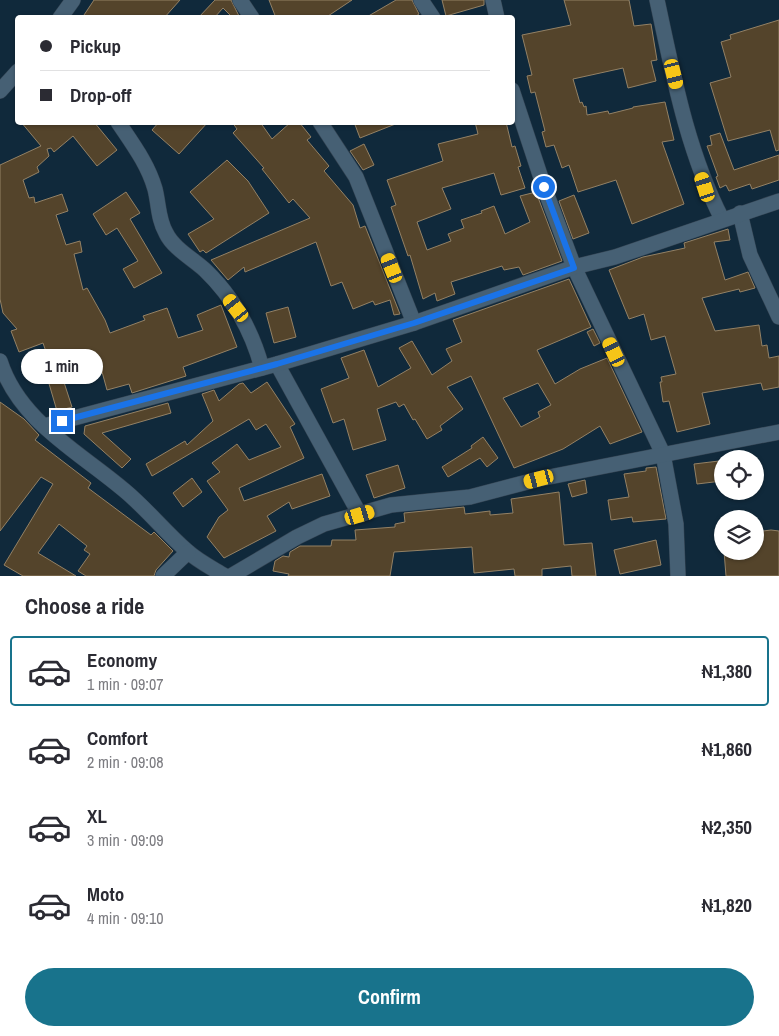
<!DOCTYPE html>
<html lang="en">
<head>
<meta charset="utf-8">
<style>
  :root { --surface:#fff; --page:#f7f7f7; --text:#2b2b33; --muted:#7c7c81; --line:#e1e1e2; --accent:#18738c }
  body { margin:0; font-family:"Archivo Narrow",sans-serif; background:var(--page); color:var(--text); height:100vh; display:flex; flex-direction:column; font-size:19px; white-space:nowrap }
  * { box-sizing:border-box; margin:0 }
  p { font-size:16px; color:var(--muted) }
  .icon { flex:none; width:28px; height:28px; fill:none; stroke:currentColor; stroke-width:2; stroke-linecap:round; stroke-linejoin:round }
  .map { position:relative; height:576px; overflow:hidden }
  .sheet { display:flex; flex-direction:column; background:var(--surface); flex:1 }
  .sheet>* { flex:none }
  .guide { position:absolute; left:15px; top:15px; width:500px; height:110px; border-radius:5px; box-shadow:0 1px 4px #0004; display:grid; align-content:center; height:110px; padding:0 25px; background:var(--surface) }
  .fabs { position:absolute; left:714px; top:450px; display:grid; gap:10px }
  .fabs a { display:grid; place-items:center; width:50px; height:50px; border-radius:50%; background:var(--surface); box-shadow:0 1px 4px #0004; font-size:25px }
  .end { position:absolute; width:22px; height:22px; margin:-11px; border:6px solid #1a73e8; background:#fff; box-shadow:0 0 0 2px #fff }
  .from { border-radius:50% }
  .bubble { position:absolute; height:35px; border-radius:18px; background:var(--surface); box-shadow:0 1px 4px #0004; font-size:16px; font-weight:800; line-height:35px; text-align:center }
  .car { position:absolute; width:15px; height:30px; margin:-15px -8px; border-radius:6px; box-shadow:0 0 4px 1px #0007; background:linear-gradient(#f5c518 24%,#345 0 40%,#f5c518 0 76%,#345 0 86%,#f5c518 0) }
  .guide b { display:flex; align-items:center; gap:18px; height:48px; font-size:19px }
  .guide b+b { border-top:1px solid var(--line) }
  .guide i { width:12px; height:12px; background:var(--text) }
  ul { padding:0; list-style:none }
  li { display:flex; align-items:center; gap:15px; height:70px; margin:0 10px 8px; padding:0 15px; border:2px solid transparent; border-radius:5px }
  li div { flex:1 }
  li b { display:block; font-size:19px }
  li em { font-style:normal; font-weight:800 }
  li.current { border-color:var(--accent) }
  li>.icon { width:45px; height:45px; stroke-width:1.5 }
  h2 { padding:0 25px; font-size:22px; line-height:60px }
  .primary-button { display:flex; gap:10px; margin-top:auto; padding:10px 25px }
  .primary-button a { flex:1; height:58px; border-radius:30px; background:var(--accent); color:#fff; font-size:20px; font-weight:800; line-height:58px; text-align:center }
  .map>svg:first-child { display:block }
  .building { fill:#54442b; stroke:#938165; fill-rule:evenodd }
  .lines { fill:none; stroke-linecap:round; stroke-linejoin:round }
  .street-casing { stroke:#344453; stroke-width:16 }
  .street { stroke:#466074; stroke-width:15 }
  .route { stroke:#1a73e8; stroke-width:6 }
</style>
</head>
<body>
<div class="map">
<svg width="779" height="576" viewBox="0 0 779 576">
  <rect width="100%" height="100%" fill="#10293b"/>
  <g class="building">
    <polygon points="94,0 180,0 164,18 82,18"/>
    <polygon points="215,0 231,0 239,16 233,18 223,8 214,18 198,18"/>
    <polygon points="269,0 352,0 325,18 276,18"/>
    <polygon points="396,0 412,0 419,14 413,18 365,18"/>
    <polygon points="442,0 484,0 484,5 446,16"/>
    <polygon points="564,0 629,0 634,26 651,24 657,60 651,61 656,81 628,88 623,68 573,79 580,103 582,102 584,107 586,106 587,115 608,111 609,114 633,108 633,107 665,102 674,140 662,142 684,204 632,224 616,180 578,192 569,165 562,168 554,145 546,147 542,132 545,131 535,92 531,93 527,76 532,75 522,35 571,25"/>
    <polygon points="779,20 779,150 776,151 770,130 728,141 710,83 731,77 721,42 731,39 730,35"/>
    <polygon points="21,122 94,122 117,150 97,166 73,136 54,152 51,148 47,149 49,156 37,167 39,172 23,180 29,198 34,197 35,203 62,194 68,211 56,215 66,245 80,241 82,252 74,254 83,290 87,288 105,320 110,333 145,320 143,316 167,308 178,338 203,330 197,315 221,305 237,347 183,367 186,376 132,393 129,384 107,390 98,357 60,370 72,407 57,411 45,370 51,366 43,343 19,352 11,331 17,329 3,313 0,299 0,165 41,146"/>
    <polygon points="159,122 208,122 179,154 152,130"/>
    <polygon points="232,122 260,122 272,139 291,122 299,122 311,137 307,140 329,166 324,171 353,205 360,228 365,226 400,314 394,315 390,300 375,305 373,301 353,309 342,282 331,286 316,242 245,272 244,267 228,280 211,260 310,218 293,199 289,203 262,169 264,168 233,133 237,129"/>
    <polygon points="354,122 397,122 398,123 360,138"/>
    <polygon points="475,122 506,122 512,147 515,146 521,166 518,167 525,188 501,195 494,173 442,188 451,209 417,222 427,250 451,241 448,234 464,228 461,220 482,213 481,211 494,206 505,234 530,222 520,196 536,192 562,261 523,275 519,267 504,270 502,266 451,282 455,294 437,301 435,293 423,299 410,255 408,256 391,207 396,205 387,180 443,161 438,144 478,134"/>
    <polygon points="720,133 734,170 779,155 779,180 752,189 750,184 729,191 726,185 720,188 716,177 718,176 707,146 712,145 710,136"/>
    <polygon points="364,144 374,165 363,170 350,151"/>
    <polygon points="227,160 248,181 269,213 206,253 203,250 200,252 188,234 214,219 190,192"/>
    <polygon points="126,192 140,213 130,219 162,273 134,288 123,269 138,261 117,228 106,235 93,214"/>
    <polygon points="574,195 589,233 573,239 559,201"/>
    <polygon points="728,229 730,240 714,242 725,280 748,272 755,288 740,292 739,289 702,298 715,331 759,325 762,346 767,345 769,358 779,356 779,387 763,390 761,383 702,393 710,424 677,432 669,401 663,402 660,382 662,382 661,377 676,374 665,336 651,340 644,314 629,319 609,270 643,257 685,248 684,243"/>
    <path d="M569 279 591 327 537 350 540 356 555 384 580 369 607 358 642 432 610 444 600 426 563 449 514 468 471 376 447 387 463 409 440 426 442 430 427 439 415 419 413 420 404 404 399 407 396 402 377 409 386 440 353 450 344 419 333 423 321 389 349 378 341 358 364 350 378 387 411 368 399 348 412 341 432 375 452 361 446 349 462 342 453 320ZM538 383 551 405 538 412 540 417 521 427 503 398Z"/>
    <polygon points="288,307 296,337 274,343 266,313"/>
    <polygon points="593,329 600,343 594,346 587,332"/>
    <polygon points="267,382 295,424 290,427 304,458 239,488 244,501 322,474 330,496 292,509 289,502 267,516 276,531 224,558 207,537 219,517 228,510 207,481 220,472 212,463 237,444 249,460 281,447 266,424 256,430 249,419 152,476 146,464 185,441 187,445 213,421 202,394 214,390 219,401 239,384 243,383 251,393"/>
    <polygon points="0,402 24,419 39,435 35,440 91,483 88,488 151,535 154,532 173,551 156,570 154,576 86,576 78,571 90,554 84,550 87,546 59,524 38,553 76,576 23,576 4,565 53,484 41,477 0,531"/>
    <polygon points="168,403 171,413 102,433 131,459 122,468 84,434 85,426"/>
    <polygon points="483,437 498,458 487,467 480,458 448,477 442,467 472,448 471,446"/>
    <polygon points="719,461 722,481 697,484 694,464"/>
    <polygon points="398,465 405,488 374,498 366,475"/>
    <polygon points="656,467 666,519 633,522 632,517 611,520 608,500 629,497 624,474 646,471 646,468"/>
    <polygon points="192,478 202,492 183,507 173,493"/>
    <polygon points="585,480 587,493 572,497 568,484"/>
    <polygon points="559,492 564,545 592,543 596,576 572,576 571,566 542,569 542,576 515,576 514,569 474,573 472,547 394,552 390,576 288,576 289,574 273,571 275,561 283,556 289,557 290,552 300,546 331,546 332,540 356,540 355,530 395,527 395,524 405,522 404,513 464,507 465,514 490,511 490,515 513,513 511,499"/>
    <polygon points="771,530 779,531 779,576 726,576 724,551 755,551 755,532"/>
    <polygon points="656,540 661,565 620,574 614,550"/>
  </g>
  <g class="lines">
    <g class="street-casing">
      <g id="street">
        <polyline points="240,0 252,18"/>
        <polyline points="421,0 433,18"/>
        <polyline points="493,0 497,18"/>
        <path d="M657 0C673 74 687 151 722 219"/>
        <polyline points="60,18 73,0"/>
        <polyline points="512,90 544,187 574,267 663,454 676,524 678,576"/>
        <polyline points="0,91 18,71"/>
        <path d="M118 122C132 143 148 164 155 189 159 205 158 219 166 233 173 248 193 259 205 270 233 297 252 331 262 368"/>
        <polyline points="320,122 356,177 414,323"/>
        <polyline points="740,213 750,255 779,317"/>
        <path d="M0 361C19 421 78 451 124 490 147 509 165 532 187 551 198 561 212 568 225 576"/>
        <polyline points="277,364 360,515"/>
        <polyline points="44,426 277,364 414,323 574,267 615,257 779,201"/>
        <polyline points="163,576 188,552"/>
        <polyline points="231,576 297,537 324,524 391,505 470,497 539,479 779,432"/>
      </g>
    </g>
    <use href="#street" class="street"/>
  </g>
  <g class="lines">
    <polyline class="route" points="62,421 277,364 414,323 574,268 544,187"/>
  </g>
</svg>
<div class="fabs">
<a><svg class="icon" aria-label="locate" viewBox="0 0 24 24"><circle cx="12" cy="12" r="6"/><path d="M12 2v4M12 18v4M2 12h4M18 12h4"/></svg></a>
<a><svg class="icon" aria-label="layers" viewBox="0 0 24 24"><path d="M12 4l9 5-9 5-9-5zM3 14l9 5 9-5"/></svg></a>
</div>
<i class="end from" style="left:544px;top:187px"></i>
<i class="end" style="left:62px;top:421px"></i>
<div class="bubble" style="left:21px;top:349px;width:82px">1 min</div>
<i class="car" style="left:674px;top:74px;rotate:166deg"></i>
<i class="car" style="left:705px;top:187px;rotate:342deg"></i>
<i class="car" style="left:392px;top:268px;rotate:338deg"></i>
<i class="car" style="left:236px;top:308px;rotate:322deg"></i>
<i class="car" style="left:614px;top:352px;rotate:335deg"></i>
<i class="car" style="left:539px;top:479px;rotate:255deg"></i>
<i class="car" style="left:360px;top:515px;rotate:73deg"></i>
<div class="guide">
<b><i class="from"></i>Pickup</b>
<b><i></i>Drop-off</b>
</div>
</div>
<section class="sheet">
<h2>Choose a ride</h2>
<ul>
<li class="current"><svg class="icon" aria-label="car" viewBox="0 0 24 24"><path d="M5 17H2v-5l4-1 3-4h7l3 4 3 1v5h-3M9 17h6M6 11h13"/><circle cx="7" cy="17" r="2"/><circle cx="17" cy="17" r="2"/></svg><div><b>Economy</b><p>1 min · 09:07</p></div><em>₦1,380</em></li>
<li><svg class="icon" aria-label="car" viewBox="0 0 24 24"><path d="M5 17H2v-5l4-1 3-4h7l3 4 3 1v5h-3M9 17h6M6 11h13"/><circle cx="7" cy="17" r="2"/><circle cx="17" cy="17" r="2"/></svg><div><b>Comfort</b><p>2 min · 09:08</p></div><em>₦1,860</em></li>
<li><svg class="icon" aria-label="car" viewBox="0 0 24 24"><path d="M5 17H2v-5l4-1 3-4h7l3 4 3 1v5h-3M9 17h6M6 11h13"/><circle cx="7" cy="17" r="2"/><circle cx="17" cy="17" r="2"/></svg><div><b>XL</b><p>3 min · 09:09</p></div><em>₦2,350</em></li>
<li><svg class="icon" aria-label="car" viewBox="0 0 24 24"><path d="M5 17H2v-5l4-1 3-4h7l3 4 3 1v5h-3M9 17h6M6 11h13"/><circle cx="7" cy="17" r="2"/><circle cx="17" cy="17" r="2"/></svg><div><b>Moto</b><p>4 min · 09:10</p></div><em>₦1,820</em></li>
</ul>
<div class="primary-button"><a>Confirm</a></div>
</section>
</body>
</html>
